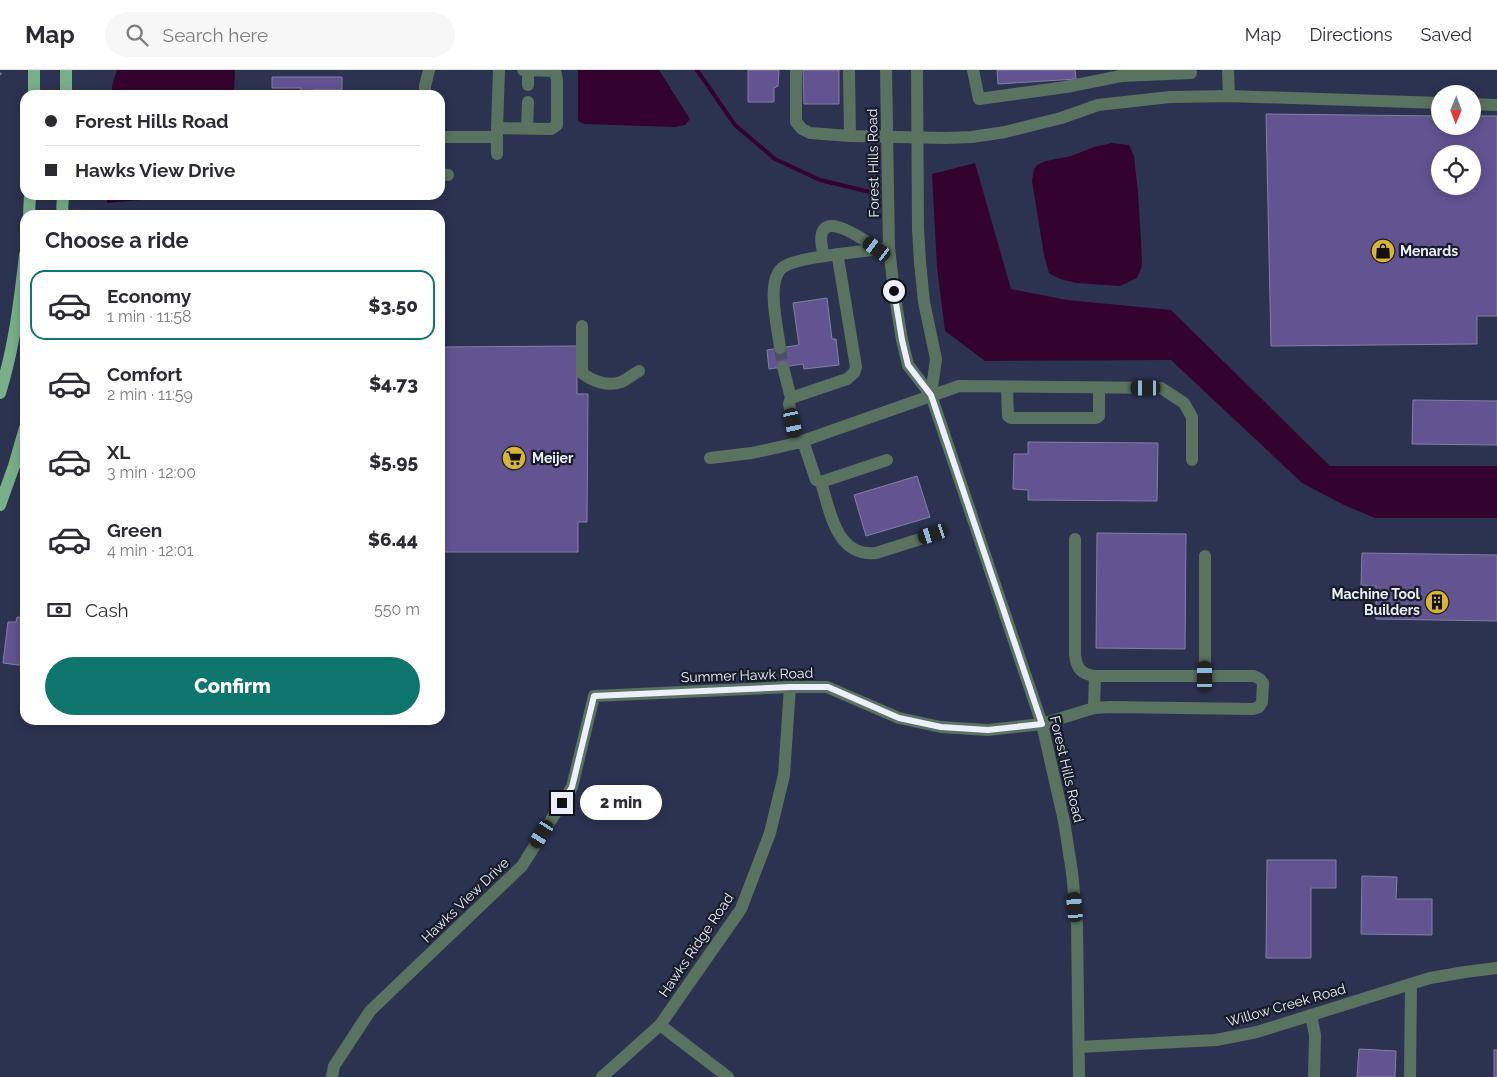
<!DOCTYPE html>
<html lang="en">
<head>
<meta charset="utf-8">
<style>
  :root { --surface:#fff; --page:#f7f7f7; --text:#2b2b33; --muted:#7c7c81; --line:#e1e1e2; --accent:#0f766e }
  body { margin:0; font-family:Raleway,sans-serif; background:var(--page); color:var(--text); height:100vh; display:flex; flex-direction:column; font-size:19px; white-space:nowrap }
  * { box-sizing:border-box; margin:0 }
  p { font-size:16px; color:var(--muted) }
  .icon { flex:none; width:28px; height:28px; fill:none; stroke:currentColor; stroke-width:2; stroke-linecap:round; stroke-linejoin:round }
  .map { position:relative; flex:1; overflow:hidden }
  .sheet { position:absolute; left:20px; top:140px; width:425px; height:515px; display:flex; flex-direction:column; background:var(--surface); border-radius:15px; box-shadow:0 2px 12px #0003 }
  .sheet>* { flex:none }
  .hud { position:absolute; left:20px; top:20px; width:425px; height:110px; border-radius:15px; box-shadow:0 2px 12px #0003; display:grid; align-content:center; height:110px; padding:0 25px; background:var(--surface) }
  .needle { width:32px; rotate:181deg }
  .fabs { position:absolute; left:1431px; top:15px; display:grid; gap:10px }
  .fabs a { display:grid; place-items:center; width:50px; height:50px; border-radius:50%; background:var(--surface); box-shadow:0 2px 12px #0003; font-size:25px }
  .end { position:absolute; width:22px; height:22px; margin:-11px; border:6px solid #edf0fc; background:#111; box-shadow:0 0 0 2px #111 }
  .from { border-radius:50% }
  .bubble { position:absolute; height:35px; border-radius:18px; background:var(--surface); box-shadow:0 2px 12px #0003; font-size:16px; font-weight:800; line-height:35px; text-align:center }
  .car { position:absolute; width:15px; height:30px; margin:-15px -8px; border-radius:6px; box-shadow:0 0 4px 1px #0007; background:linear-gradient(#222 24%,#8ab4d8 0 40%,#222 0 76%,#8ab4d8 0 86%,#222 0) }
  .hud b { display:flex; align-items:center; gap:18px; height:48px; font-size:19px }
  .hud b+b { border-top:1px solid var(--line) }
  .hud i { width:12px; height:12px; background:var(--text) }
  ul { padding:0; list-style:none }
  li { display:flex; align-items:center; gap:15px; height:70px; margin:0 10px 8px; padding:0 15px; border:2px solid transparent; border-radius:15px }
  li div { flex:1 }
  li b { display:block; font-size:19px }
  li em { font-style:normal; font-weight:800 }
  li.on { border-color:var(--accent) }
  li>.icon { width:45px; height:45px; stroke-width:1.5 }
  h2 { padding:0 25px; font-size:22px; line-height:60px }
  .pay { display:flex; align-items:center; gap:12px; height:55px; padding:0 25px; font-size:19px }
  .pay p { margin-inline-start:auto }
  .action { display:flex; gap:10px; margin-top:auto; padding:10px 25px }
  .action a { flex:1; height:58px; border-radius:30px; background:var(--accent); color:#fff; font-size:20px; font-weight:800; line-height:58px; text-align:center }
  header { display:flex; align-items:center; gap:30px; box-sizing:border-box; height:70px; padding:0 25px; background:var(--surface); border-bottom:1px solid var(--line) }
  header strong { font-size:24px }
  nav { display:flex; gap:28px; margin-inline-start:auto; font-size:18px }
  .search { width:350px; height:45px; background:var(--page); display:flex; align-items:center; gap:12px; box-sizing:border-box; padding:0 18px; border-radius:28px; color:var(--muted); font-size:19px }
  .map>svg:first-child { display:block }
  .water { fill:#34022e }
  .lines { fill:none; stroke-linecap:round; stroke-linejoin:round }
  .stream { stroke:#34022e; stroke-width:4 }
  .building { fill:#625491; stroke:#867fa3; fill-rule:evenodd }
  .minor-tunnel { stroke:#494f6b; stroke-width:12; stroke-dasharray:12 6; stroke-linecap:butt }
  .path { stroke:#70758d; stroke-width:2.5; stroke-dasharray:2.5 4; stroke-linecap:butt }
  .minor { stroke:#597360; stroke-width:12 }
  .major { stroke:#79b089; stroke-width:12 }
  .route { stroke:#edf0fc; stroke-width:6 }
  .labels { text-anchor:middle; stroke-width:4.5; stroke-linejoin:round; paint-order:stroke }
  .street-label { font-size:14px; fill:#edf0fc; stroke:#181c29 }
  .poi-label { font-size:14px; font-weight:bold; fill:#edf0fc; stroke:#181c29; text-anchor:start }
</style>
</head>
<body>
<header>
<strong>Map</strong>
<div class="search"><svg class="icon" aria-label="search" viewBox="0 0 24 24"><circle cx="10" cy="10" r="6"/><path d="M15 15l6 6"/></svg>Search here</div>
<nav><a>Map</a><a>Directions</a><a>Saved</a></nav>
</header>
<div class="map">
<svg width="1497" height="1007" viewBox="0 0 1497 1007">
  <rect width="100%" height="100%" fill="#2c3351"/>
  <g class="water">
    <polygon points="117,0 235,0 234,25 112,25 112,16"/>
    <polygon points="578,0 659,0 690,49 685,55 675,57 584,54 578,51"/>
    <polygon points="1112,73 1129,75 1134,86 1138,123 1141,169 1142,196 1137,208 1120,216 1076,213 1060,209 1049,203 1044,185 1035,129 1032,111 1034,99 1037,95 1046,91 1071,86 1094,77"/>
    <polygon points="975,93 1011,219 1067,230 1171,240 1330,396 1497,396 1497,448 1375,448 1344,435 1302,413 1171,290 985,291 945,261 937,197 932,104"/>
    <polygon points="107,125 197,125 107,133"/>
  </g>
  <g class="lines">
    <polyline class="stream" points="697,0 735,55 775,89 820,110 870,122"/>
  </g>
  <g class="building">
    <polygon points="748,0 779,0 778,16 774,18 774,32 748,32"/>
    <polygon points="803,0 839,0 839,34 804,34"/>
    <polygon points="997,0 1075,0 1076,9 998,14"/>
    <polygon points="272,7 342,7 342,20 313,20 313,25 301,25 301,18 272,18"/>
    <path d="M1266 44 1440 46V56H1472V46H1497V246H1477V274L1271 276ZM1440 84H1472V116H1440Z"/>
    <polygon points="827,228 832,269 836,269 839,295 804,299 803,294 769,299 767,280 799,275 793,233"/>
    <polygon points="577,276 577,324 588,324 587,452 578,452 578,482 440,482 440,277"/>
    <polygon points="1413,330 1497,331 1497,375 1412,374"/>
    <polygon points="1028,372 1158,373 1157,431 1028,430 1028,420 1013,419 1014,384 1028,384"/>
    <polygon points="917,406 930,447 866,466 854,425"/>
    <polygon points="1097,463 1186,464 1185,579 1096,578"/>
    <polygon points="1362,483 1497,485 1497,551 1376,549 1376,516 1361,515"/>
    <polygon points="17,547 25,548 25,596 3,593 8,552 16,552"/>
    <polygon points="1267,790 1336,790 1336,818 1311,818 1311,888 1266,888"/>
    <polygon points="1362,806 1397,807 1396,829 1432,829 1432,865 1361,864"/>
    <polygon points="1359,979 1396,981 1395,1007 1357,1007"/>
    <rect x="1494" y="980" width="3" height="27"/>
  </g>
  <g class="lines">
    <polyline class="minor-tunnel" points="780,278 783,297"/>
    <polyline class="path" points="0,5 2,0"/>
    <g class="minor">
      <polyline points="796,0 796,52 802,59 810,63 850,66 945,68 972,67 1005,62 1061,48 1098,35 1170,27 1229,26 1440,33"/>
      <polyline points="849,0 850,66"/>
      <polyline points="886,0 889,178 894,221 902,270 908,295 931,325 1042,654 1064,751 1072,802 1077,855 1079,1007"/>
      <polyline points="917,0 918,159 920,192 924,232 936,289 931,325"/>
      <polyline points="973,0 979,29 1066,17 1121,6 1191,3"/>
      <polyline points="1228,0 1229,26"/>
      <polyline points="528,15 528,0"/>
      <polyline points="425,25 425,16 429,0"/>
      <polyline points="1472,34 1497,35"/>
      <polyline points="497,58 499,0"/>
      <polyline points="527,58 528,32"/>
      <polyline points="440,67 497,67"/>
      <polyline points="497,84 497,58 551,59 557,55 557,10 555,1 523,0"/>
      <polyline points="440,104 448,105"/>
      <path d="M824 186C809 132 858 165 877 179"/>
      <path d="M582 256V303C592 311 608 317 621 312 627 310 633 304 639 301"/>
      <path d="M780 278C778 258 764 207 785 196 796 189 826 186 839 184"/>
      <polyline points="783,297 791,328"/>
      <polyline points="1007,317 1008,346 1011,348 1096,348 1099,346 1099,318"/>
      <polyline points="803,371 816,410 821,412 887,390"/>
      <polyline points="797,373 789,334 791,328 847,309 854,303 856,297 838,188 839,184 889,178"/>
      <polyline points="710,388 752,383 797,373 959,316 1161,318 1184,333 1192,347 1192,390"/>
      <path d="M821 412C830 441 836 487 876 483L933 465"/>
      <path d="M1075 469V585C1077 599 1081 604 1095 606L1094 638"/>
      <polyline points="1205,606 1205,486"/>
      <polyline points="1311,945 1315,965 1314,1007"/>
      <polyline points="660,955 728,1007"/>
      <polyline points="1079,977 1216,970 1257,962 1430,908 1465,902 1497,898"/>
      <polyline points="332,1007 334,996 370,941 522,796 572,717 594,626 790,617 827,617 899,648 941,657 988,660 1042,654 1094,638 1111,637 1253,639 1259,637 1262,632 1263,613 1260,609 1254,606 1095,606"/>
      <polyline points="602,1007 660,955 741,839 770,763 784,705 790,617"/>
      <polyline points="1410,1007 1411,914"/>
    </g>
    <g class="major">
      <polyline points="34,25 34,0"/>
      <polyline points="66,25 66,0"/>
      <polyline points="29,145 30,125"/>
      <polyline points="62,145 63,125"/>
      <path d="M0 323C14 278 20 231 25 185"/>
      <polyline points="0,435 14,396 25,358"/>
    </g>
  </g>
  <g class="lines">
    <polyline class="route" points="562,733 572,717 594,626 790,617 828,617 899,648 941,657 988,660 1042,654 931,325 908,295 902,270 894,221"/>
  </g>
  <defs>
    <g id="shop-disc" transform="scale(1.25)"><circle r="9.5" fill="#d7b434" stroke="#181c29"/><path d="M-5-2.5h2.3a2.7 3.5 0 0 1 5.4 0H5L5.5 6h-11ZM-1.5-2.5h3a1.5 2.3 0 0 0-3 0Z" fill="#111"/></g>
    <g id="supermarket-disc" transform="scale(1.25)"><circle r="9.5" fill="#d7b434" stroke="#181c29"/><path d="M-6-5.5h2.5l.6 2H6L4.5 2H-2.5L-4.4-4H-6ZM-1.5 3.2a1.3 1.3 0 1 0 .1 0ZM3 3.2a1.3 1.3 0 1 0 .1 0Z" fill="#111"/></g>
    <g id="building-disc" transform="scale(1.25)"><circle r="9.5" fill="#d7b434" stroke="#181c29"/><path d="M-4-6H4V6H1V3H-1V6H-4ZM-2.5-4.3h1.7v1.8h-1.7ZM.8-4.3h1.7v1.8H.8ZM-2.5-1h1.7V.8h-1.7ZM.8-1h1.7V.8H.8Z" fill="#111"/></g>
  </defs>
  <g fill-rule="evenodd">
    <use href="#shop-disc" x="1383" y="181"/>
    <use href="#supermarket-disc" x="514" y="388"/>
    <use href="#building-disc" x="1437" y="532"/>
  </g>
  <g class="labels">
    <g class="street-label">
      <text transform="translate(873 93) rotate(-91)" y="5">Forest Hills Road</text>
      <text transform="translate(747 605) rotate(-2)" y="5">Summer Hawk Road</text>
      <text transform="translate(1067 699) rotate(77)" y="5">Forest Hills Road</text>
      <text transform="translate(465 830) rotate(-44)" y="5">Hawks View Drive</text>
      <text transform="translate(696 875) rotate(-56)" y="5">Hawks Ridge Road</text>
      <text transform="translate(1286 935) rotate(-16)" y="5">Willow Creek Road</text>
    </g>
    <g class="poi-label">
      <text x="1400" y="186">Menards</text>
      <text x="532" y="393">Meijer</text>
      <text x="1420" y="529" text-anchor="end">Machine Tool<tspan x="1420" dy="16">Builders</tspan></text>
    </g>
  </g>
</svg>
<div class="fabs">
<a><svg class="needle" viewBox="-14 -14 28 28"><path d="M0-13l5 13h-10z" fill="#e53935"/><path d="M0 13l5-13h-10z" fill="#7c7c81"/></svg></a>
<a><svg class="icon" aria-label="locate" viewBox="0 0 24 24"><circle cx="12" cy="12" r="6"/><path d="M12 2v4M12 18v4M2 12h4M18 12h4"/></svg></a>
</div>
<i class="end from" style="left:894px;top:221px"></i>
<i class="end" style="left:562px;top:733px"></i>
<div class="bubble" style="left:580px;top:715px;width:82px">2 min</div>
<i class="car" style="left:877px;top:179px;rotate:306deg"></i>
<i class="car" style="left:1146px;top:318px;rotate:270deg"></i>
<i class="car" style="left:793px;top:353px;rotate:168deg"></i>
<i class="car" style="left:933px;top:464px;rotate:252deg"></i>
<i class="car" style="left:1205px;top:606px;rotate:0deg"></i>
<i class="car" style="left:542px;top:764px;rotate:212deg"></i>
<i class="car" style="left:1075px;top:837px;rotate:355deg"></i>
<div class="hud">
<b><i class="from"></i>Forest Hills Road</b>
<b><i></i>Hawks View Drive</b>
</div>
<section class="sheet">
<h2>Choose a ride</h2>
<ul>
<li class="on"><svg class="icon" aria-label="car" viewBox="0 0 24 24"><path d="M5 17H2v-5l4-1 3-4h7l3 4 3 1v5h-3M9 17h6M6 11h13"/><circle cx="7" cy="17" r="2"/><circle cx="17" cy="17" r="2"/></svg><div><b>Economy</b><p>1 min · 11:58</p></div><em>$3.50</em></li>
<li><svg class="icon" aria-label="car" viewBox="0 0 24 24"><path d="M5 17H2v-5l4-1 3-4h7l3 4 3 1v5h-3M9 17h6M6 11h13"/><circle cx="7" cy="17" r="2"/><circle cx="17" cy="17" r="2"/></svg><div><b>Comfort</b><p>2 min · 11:59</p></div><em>$4.73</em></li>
<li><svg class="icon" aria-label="car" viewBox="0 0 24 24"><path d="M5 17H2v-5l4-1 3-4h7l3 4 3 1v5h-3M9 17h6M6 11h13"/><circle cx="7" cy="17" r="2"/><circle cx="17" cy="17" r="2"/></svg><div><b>XL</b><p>3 min · 12:00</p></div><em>$5.95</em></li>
<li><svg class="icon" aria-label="car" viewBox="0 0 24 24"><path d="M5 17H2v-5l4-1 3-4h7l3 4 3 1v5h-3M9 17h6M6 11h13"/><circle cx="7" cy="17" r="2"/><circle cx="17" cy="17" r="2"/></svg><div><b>Green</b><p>4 min · 12:01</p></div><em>$6.44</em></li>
</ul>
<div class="pay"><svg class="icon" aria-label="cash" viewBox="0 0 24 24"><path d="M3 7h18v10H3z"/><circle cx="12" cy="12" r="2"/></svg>Cash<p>550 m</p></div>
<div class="action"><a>Confirm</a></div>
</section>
</div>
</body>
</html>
